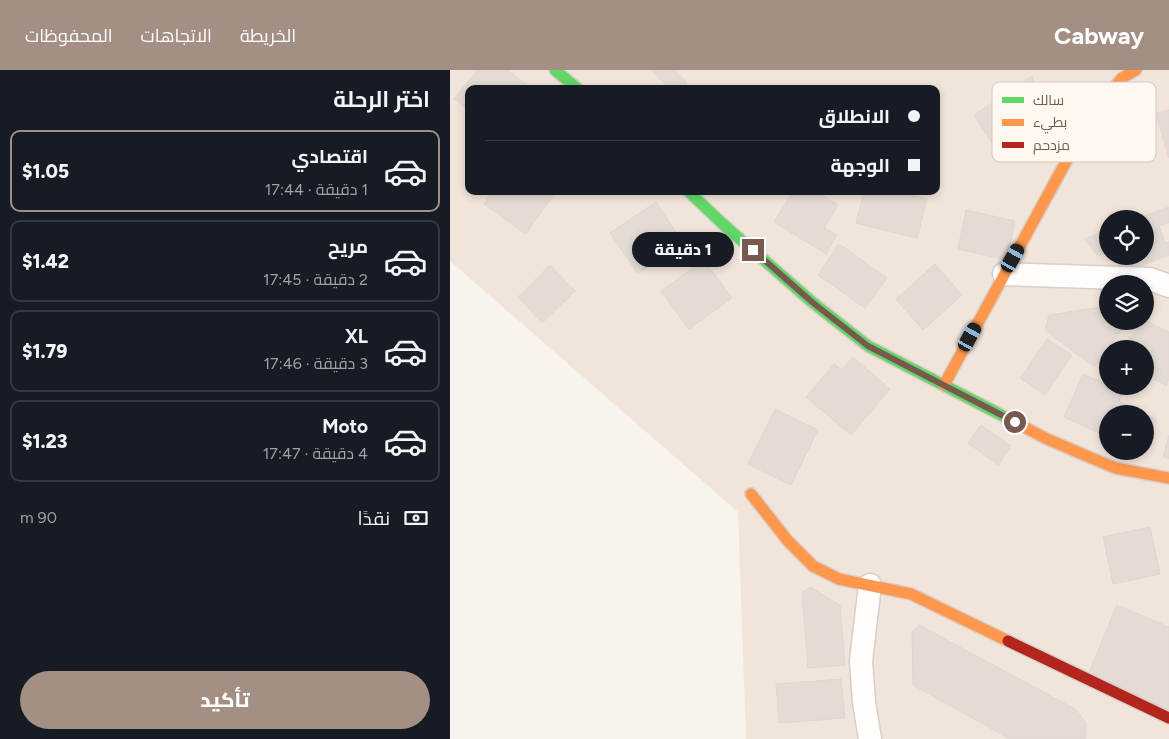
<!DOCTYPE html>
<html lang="ar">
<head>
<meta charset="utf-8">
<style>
  :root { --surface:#171b24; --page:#20242c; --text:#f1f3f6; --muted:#9ea1a6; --line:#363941; --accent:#a48f85 }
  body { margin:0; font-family:Figtree,Cairo,sans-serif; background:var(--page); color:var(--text); direction:rtl; height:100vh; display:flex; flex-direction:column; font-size:19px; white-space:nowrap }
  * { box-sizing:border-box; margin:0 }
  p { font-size:16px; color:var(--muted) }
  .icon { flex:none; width:28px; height:28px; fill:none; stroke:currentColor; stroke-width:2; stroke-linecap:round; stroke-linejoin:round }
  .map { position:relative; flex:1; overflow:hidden; direction:ltr }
  .side { display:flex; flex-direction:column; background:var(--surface); width:450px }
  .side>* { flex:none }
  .top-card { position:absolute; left:15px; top:15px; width:475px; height:110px; border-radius:10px; box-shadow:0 2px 8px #0003; direction:rtl; display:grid; align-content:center; height:110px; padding:0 20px; background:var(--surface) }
  .controls { position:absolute; left:649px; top:140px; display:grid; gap:10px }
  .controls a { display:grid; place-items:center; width:55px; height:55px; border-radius:50%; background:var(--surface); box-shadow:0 2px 8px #0003; font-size:25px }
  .end { position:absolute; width:22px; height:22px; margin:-11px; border:6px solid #77594d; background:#fff; box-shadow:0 0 0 2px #fff }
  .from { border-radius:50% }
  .bubble { position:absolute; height:35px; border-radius:18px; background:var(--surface); box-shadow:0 2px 8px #0003; font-size:16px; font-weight:800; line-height:35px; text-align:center; direction:rtl }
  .car { position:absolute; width:15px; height:30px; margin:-15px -8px; border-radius:6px; box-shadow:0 0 4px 1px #0007; background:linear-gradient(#222 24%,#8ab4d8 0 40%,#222 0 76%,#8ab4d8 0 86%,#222 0) }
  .top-card b { display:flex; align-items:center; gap:18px; height:48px; font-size:19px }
  .top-card b+b { border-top:1px solid var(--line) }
  .top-card i { width:12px; height:12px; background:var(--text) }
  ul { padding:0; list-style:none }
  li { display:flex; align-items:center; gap:15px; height:82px; margin:0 10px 8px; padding:0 10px; border:2px solid var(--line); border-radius:10px }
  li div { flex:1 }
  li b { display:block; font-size:19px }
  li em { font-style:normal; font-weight:800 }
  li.active { border-color:var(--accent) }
  li>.icon { width:45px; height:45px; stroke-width:1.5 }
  h2 { padding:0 20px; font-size:22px; line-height:60px }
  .pay { display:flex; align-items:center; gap:12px; height:55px; padding:0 20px; font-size:19px }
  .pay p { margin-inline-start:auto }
  .button { display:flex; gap:10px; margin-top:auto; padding:10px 20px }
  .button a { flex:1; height:58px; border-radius:30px; background:var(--accent); color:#fff; font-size:20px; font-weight:800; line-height:58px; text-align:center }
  header { display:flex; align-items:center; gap:30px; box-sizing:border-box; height:70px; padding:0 25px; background:var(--accent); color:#fff }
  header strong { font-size:24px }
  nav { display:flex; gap:28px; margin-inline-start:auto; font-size:18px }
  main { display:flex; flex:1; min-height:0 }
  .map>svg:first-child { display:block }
  .residential { fill:#f1e5db; fill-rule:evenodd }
  .building { fill:#e4dbd5; stroke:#e1d6cf }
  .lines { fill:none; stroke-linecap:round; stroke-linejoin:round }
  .street-casing { stroke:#d7cfca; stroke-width:25 }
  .fast-casing { stroke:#d8cfca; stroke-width:14 }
  .slow-casing { stroke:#d8cfca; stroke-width:14 }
  .jam-casing { stroke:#d8cfca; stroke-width:14 }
  .street { stroke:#fefdfc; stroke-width:22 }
  .fast { stroke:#63d668; stroke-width:11 }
  .slow { stroke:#ff974d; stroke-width:11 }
  .jam { stroke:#b3261e; stroke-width:11 }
  .route { stroke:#77594d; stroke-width:6 }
  .key { fill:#fff8f0; stroke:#d6c8bf; stroke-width:1 }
  .key-label { font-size:14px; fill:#77594d }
</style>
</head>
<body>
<header>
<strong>Cabway</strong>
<nav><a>الخريطة</a><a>الاتجاهات</a><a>المحفوظات</a></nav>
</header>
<main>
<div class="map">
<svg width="719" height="669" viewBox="0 0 719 669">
  <rect width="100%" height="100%" fill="#f8f3ed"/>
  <path class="residential" d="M0 0H719V669H296L288 442 0 191ZM19 19H486V121H19ZM658 149H695V186H658ZM658 214H695V251H658ZM658 279H695V316H658ZM658 344H695V381H658Z"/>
  <g class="building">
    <polygon points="27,0 58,0 82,19 19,19 19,40 4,29"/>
    <polygon points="202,0 225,0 237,13 231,19 220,19"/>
    <polygon points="582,6 596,59 552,88 524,45"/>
    <polygon points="719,40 719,88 706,43"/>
    <polygon points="43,121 106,121 76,164 34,134"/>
    <polygon points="343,121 366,121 388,135 374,158 387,165 376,184 324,152"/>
    <polygon points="414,121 446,121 477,129 467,168 406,153"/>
    <polygon points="206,132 233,173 188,204 160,163"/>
    <polygon points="719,137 719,152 709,156 715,173 719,172 719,185 672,203 666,186 695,186 695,149 687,149"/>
    <polygon points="516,140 565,151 557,190 508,179"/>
    <polygon points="658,160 658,182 648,186 634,169"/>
    <polygon points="389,174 437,208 415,238 368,205"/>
    <polygon points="254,190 282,228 239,259 211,221"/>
    <polygon points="485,194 512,225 473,260 446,229"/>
    <polygon points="100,195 125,221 92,253 68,227"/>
    <polygon points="658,236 658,251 679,251 644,297 595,260 599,245"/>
    <polygon points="696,251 719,262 719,309 716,315 695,305 695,279 669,279"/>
    <polygon points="597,269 622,285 595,325 570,308"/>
    <polygon points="403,287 440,319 401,365 356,327 384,294 392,300"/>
    <polygon points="633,304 658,315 658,316 673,322 669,331 706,349 695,373 695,344 658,344 658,367 614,347"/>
    <polygon points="325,339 368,360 341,415 298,394"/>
    <polygon points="531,355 561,376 548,395 518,373"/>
    <polygon points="719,365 719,389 713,387"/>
    <polygon points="700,457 710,504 663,514 653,467"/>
    <polygon points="360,517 390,535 395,595 358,598 352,523"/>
    <polygon points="667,535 719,557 719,640 638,605"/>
    <polygon points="469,555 625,639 636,653 635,669 560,669 463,615 462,562"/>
    <polygon points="391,609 395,648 329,653 326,614"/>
  </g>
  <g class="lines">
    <g class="street-casing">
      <g id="street">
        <polyline points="554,204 700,209 719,216"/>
        <polyline points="420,669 414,632 411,591 420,515"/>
      </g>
    </g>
    <g class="fast-casing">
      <g id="fast">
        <polyline points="105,0 128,19"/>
        <polyline points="238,121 274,155 362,232 418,276 559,349"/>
      </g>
    </g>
    <g class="slow-casing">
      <g id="slow">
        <polyline points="494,315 641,46 672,8 686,0"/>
        <polyline points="559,349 597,369 665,398 719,408"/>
        <polyline points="301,424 338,471 363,496 389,509 461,524 558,571"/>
      </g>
    </g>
    <g class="jam-casing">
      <polyline id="jam" points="558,571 719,648"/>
    </g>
    <use href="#street" class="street"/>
    <use href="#fast" class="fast"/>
    <use href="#slow" class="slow"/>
    <use href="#jam" class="jam"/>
  </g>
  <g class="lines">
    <polyline class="route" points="303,180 362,232 418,276 565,352"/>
  </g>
  <rect x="542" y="12" width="164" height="80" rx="8" class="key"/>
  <rect x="552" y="27" width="22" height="6" fill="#63d668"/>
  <rect x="552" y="49" width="22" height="7" fill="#ff974d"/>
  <rect x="552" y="72" width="22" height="6" fill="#b3261e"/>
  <g class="key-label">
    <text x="583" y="35">سالك</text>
    <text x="583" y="57">بطيء</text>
    <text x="583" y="80">مزدحم</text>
  </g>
</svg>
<div class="controls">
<a><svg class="icon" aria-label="locate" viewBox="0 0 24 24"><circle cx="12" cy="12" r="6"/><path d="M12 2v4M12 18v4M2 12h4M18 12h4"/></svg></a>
<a><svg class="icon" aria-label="layers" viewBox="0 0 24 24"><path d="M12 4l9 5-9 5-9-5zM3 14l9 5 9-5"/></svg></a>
<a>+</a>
<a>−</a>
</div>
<i class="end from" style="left:565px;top:352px"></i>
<i class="end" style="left:303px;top:180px"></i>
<div class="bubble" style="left:182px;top:162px;width:102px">1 دقيقة</div>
<i class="car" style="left:563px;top:188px;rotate:29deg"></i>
<i class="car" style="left:520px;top:267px;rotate:29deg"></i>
<div class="top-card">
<b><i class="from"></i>الانطلاق</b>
<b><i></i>الوجهة</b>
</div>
</div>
<section class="side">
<h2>اختر الرحلة</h2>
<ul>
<li class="active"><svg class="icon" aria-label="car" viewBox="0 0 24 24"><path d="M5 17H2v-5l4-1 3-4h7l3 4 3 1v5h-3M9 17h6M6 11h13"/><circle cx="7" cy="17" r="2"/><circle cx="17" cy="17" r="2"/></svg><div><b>اقتصادي</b><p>1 دقيقة · 17:44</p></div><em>$1.05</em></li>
<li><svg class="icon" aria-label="car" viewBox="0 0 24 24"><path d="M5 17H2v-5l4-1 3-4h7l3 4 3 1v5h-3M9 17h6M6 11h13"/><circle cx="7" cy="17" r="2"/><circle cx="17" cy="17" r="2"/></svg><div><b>مريح</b><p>2 دقيقة · 17:45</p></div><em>$1.42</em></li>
<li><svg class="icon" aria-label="car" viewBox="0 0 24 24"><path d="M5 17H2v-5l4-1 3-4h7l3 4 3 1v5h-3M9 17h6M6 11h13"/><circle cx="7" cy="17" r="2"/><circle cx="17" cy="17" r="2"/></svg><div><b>XL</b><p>3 دقيقة · 17:46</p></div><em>$1.79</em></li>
<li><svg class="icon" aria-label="car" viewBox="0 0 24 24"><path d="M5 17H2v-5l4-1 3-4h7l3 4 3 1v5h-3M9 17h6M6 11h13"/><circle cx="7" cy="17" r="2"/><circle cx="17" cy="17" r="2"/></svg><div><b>Moto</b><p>4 دقيقة · 17:47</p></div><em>$1.23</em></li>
</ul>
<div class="pay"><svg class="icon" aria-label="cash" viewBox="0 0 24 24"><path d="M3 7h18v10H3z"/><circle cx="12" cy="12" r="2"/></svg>نقدًا<p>90 m</p></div>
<div class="button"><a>تأكيد</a></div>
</section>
</main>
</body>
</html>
